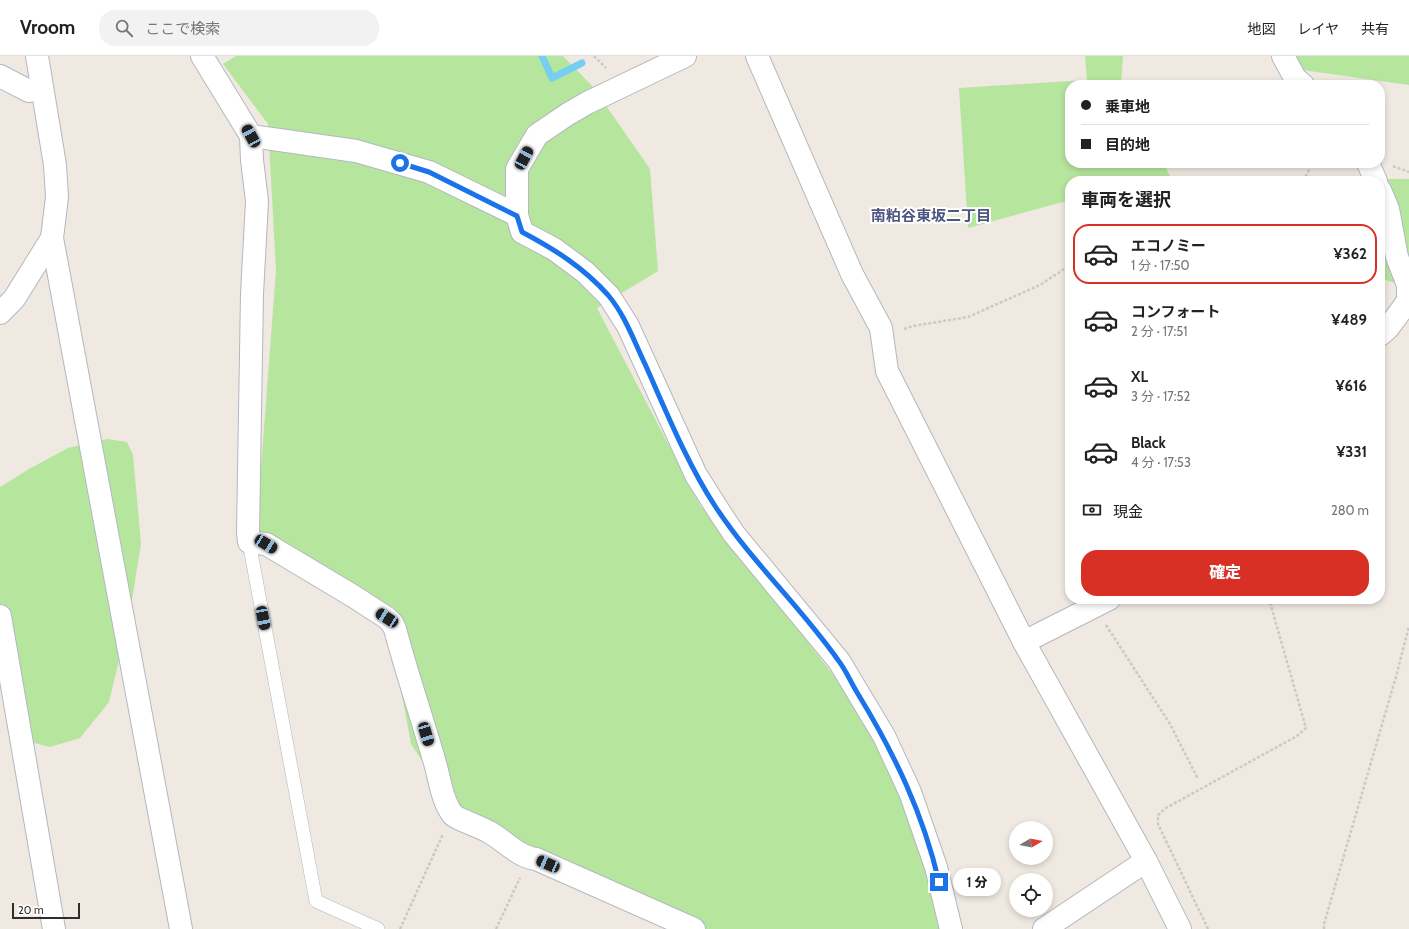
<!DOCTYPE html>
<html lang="ja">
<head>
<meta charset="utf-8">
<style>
  :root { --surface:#fff; --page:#f2f2f2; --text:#222; --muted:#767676; --line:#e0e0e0; --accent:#d93025 }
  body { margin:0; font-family:Cabin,"Noto Sans JP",sans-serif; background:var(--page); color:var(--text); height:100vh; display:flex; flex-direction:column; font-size:15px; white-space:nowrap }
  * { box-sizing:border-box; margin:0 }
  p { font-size:13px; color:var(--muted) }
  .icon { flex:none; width:22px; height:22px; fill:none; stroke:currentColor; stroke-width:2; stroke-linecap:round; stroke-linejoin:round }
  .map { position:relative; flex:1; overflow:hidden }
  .sheet { position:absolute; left:1065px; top:120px; width:320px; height:428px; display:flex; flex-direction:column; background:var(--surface); border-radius:16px; box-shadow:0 2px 6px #0003 }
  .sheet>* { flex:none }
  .banner { position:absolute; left:1065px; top:24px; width:320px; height:88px; border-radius:16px; box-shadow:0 2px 6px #0003; display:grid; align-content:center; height:88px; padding:0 16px; background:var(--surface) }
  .needle { width:26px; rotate:80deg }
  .fabs { position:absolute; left:1009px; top:765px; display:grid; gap:8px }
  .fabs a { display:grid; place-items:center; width:44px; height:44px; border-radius:50%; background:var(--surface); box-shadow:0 2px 6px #0003; font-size:20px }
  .scale { position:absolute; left:12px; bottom:10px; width:68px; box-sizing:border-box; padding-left:4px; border:2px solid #2e2e2e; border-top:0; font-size:11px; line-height:14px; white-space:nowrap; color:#2e2e2e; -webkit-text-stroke:3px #fff; paint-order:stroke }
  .end { position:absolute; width:18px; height:18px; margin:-9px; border:5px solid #1a73e8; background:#fff; box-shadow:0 0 0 2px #fff }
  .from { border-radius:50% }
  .bubble { position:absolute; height:28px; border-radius:14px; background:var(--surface); box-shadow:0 2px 6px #0003; font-size:13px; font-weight:800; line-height:28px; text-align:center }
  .car { position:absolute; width:12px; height:24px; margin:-12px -6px; border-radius:5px; box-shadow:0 0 3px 1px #0007; background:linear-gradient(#222 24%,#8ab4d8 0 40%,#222 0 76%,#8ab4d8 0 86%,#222 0) }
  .banner b { display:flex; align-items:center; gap:14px; height:38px; font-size:15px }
  .banner b+b { border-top:1px solid var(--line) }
  .banner i { width:10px; height:10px; background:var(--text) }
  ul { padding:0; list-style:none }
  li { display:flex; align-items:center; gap:12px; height:60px; margin:0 8px 6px; padding:0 8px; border:2px solid transparent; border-radius:16px }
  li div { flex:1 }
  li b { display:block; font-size:15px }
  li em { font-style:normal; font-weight:800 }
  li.selected { border-color:var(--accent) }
  li>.icon { width:36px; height:36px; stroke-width:1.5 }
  h2 { padding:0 16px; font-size:18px; line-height:48px }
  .pay { display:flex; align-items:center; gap:10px; height:44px; padding:0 16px; font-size:15px }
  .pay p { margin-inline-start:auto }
  .action { display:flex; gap:8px; margin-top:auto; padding:8px 16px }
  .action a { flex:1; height:46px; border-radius:16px; background:var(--accent); color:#fff; font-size:16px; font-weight:800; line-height:46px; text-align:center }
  header { display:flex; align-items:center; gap:24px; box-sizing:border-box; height:56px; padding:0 20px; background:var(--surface); border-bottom:1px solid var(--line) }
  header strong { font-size:19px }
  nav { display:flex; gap:22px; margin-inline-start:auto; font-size:14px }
  .search { width:280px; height:36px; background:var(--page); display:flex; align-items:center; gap:10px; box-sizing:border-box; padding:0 14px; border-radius:16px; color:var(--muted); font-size:15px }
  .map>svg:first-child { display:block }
  .green { fill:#b6e59e }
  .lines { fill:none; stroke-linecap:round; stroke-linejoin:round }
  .stream { stroke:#75cff0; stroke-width:7 }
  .lane-casing { stroke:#b4b7c1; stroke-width:14 }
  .street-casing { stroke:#b4b7c1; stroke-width:24 }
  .secondary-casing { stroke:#b4b7c1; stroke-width:24 }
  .path { stroke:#c9c9c9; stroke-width:2.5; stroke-dasharray:3 2; stroke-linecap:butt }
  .lane { stroke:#fff; stroke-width:13 }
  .street { stroke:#fff; stroke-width:22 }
  .secondary { stroke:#fff; stroke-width:22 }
  .route { stroke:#1a73e8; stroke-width:5 }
  .labels { text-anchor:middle; stroke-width:4; stroke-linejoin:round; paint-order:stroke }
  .neighbourhood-label { font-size:15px; font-weight:bold; fill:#4d5680; stroke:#fff }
</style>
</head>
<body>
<header>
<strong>Vroom</strong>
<div class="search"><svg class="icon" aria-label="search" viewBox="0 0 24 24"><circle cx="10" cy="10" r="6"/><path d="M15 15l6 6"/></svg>ここで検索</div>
<nav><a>地図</a><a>レイヤ</a><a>共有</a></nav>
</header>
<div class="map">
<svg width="1409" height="873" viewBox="0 0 1409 873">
  <rect width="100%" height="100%" fill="#efe9e1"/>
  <g class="green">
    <polygon points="236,0 563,0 593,31 650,113 658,215 597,252 700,449 860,653 913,764 942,873 706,873 457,758 411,688 396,607 381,545 256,478 276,214 268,68 223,8"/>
    <polygon points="1085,0 1123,0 1121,29 1070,29 1070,107 1164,107 1172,125 1070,125 1070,144 968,172 959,32 1087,24"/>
    <polygon points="1288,0 1409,0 1409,29 1295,13"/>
    <polygon points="1388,123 1409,123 1409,232 1380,222 1380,132"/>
    <polygon points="107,383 127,386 133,399 141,488 129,562 109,646 80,682 50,691 22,684 0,625 0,431 29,413 68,392"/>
  </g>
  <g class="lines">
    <polyline class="stream" points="542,0 552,22 582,7"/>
    <g class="lane-casing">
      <polyline id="lane" points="249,486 316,845 378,873"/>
    </g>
    <g class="street-casing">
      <g id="street">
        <path d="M202 0 251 80 252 104 257 145 252 238 248 476 249 486 266 488 353 540 387 562 392 567 395 573C407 618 422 662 435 707 440 724 442 745 453 759 455 762 483 772 489 776 504 784 518 801 536 803L694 873"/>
        <polyline points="685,0 587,47 568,58 537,79 517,113 517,159 522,176 554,193 585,216 609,240 628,270 696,419 715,449 734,478 839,605 884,680 910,736 936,811 951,873"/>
        <polyline points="757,0 852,218 881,272 887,315 1024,586 1146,805 1180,873"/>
        <polyline points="1283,0 1295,22 1303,29"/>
        <polyline points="0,20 29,35"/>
        <polyline points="251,80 356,95 429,116 517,159"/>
        <polyline points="1368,107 1376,125"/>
        <polyline points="1380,134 1388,153 1397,201 1408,229 1408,245 1388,272 1380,279"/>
        <polyline points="52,182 181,873"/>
        <polyline points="0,560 54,873"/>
        <polyline points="1024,586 1109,543"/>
        <polyline points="1044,873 1146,805"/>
      </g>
    </g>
    <g class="secondary-casing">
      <polyline id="secondary" points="0,257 14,243 52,182 57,141 55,109 37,0"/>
    </g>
    <g class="path">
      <polyline points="594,0 606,12"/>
      <polyline points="1393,110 1409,116"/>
      <polyline points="1303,125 1309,114 1309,107"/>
      <polyline points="904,273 913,270 968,261 1040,229 1070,209"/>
      <polyline points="1106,569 1170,668 1198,723"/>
      <polyline points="400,873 443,778"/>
      <polyline points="496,873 520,822"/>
      <polyline points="1208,873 1158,768 1158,759 1166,752 1297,680 1306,672 1269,543"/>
      <polyline points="1324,873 1324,868 1397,617 1409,570"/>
    </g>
    <use href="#lane" class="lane"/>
    <use href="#street" class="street"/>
    <use href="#secondary" class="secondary"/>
  </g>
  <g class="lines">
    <path class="route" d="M400 107 429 116 517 160 522 176C554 193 583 211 608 239 625 259 634 285 645 308 666 355 687 407 715 450 751 505 800 550 838 604 846 614 851 627 858 638 894 697 923 757 939 826"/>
  </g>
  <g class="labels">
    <g class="neighbourhood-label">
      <text x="931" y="165">南粕谷東坂二丁目</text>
    </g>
  </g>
</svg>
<div class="fabs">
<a><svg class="needle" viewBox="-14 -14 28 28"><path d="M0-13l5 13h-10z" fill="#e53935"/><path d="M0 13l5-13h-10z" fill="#767676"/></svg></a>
<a><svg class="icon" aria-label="locate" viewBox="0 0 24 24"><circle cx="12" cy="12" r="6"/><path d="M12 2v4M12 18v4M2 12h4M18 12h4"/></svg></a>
</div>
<div class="scale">20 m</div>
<i class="end from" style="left:400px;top:107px"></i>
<i class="end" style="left:939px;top:826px"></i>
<div class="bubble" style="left:953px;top:812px;width:48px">1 分</div>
<i class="car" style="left:251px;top:80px;rotate:331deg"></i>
<i class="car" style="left:524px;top:102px;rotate:28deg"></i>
<i class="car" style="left:266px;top:488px;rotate:121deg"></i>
<i class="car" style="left:263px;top:562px;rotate:169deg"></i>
<i class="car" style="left:387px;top:562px;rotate:303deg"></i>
<i class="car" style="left:426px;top:678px;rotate:163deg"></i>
<i class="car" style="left:548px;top:808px;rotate:293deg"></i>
<div class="banner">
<b><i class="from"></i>乗車地</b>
<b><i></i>目的地</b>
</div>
<section class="sheet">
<h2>車両を選択</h2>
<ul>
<li class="selected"><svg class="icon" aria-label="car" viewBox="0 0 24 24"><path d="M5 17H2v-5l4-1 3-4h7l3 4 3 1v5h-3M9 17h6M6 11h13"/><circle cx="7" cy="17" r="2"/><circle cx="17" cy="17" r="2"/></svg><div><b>エコノミー</b><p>1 分 · 17:50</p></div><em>¥362</em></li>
<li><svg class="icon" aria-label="car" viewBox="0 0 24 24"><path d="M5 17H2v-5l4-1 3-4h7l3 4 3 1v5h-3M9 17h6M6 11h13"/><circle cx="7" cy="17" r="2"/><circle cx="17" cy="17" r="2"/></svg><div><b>コンフォート</b><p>2 分 · 17:51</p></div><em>¥489</em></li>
<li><svg class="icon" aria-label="car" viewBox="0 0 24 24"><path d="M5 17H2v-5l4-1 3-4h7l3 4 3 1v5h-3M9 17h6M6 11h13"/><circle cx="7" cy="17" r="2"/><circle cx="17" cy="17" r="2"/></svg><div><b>XL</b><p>3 分 · 17:52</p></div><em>¥616</em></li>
<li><svg class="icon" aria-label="car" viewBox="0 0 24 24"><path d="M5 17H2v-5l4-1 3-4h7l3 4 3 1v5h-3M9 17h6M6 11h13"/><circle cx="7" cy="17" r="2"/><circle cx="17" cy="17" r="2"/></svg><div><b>Black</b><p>4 分 · 17:53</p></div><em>¥331</em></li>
</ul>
<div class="pay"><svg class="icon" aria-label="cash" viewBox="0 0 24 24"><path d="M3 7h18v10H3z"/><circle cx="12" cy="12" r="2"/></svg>現金<p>280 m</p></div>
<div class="action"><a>確定</a></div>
</section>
</div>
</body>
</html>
